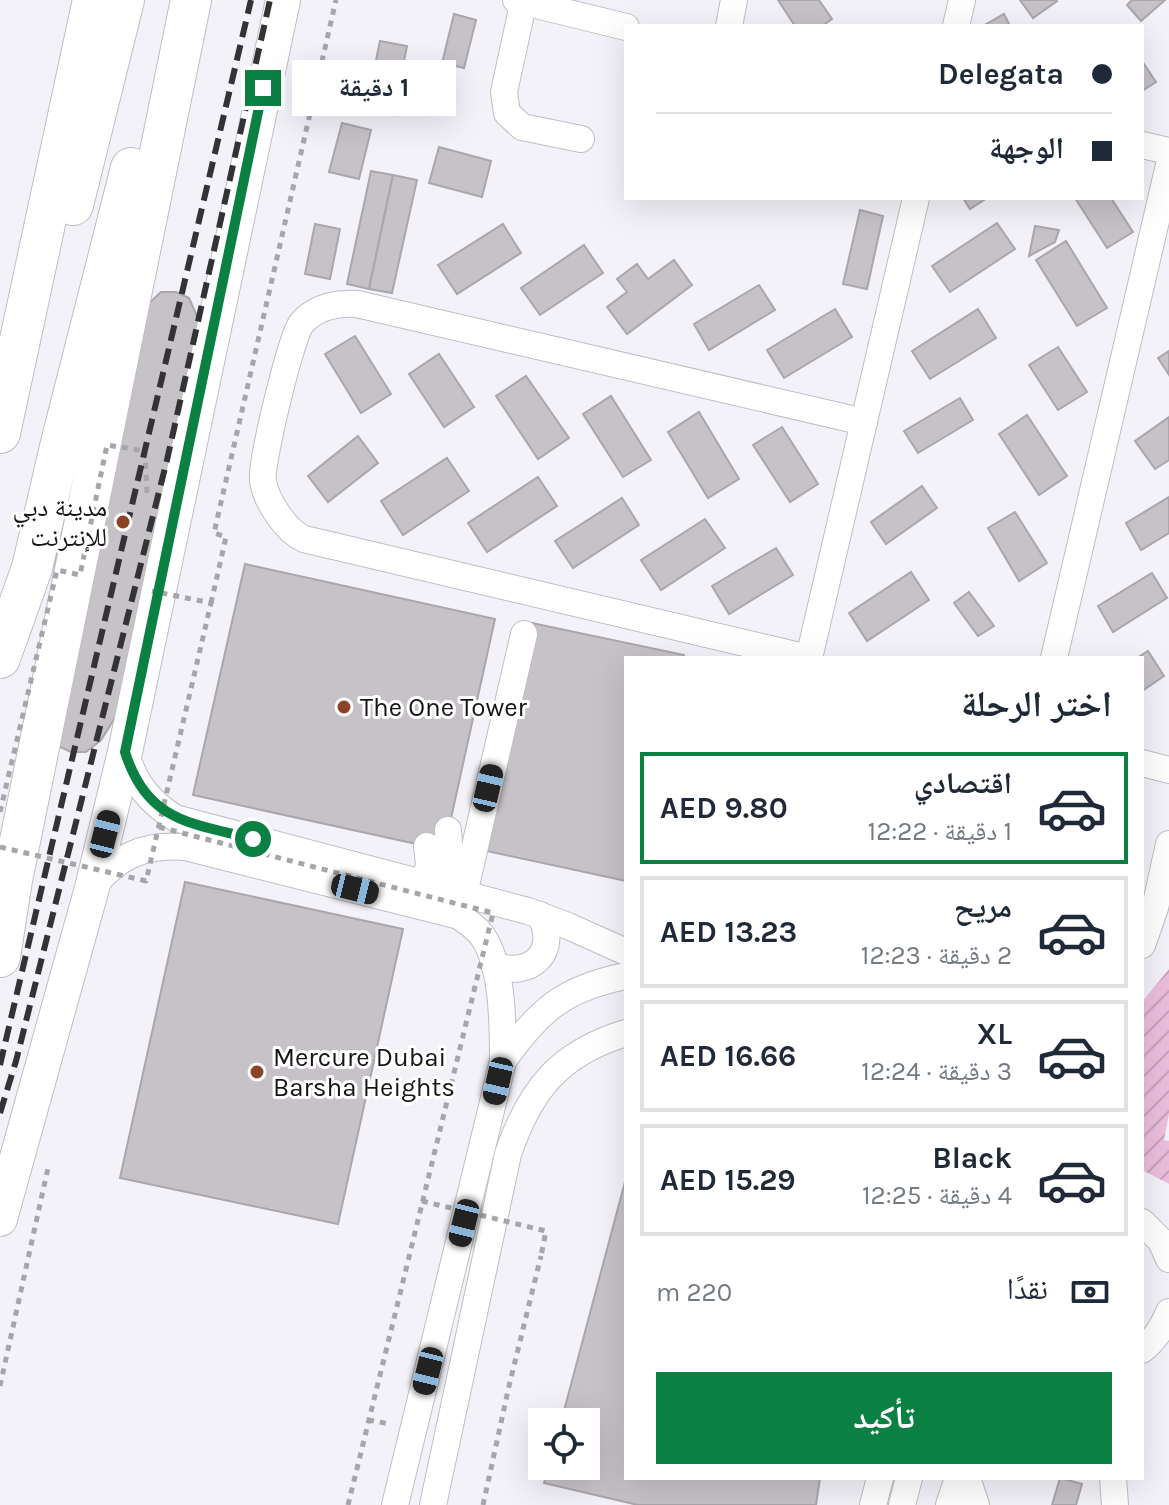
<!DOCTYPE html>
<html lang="ar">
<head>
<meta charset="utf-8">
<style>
  :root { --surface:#fff; --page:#f6f6f7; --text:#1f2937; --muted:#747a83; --line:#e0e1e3; --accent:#0b8043 }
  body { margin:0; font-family:Karla,"Noto Naskh Arabic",sans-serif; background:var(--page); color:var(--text); direction:rtl; height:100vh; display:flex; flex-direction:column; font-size:30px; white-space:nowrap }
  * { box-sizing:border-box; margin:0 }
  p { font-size:26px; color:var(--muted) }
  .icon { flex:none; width:44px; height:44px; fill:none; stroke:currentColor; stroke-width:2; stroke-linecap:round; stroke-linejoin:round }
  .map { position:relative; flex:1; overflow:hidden; direction:ltr }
  .details { position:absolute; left:624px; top:656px; width:520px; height:824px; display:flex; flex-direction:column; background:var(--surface); border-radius:0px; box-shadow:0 8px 32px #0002; direction:rtl }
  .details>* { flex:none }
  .banner { position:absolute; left:624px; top:24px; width:520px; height:176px; border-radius:0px; box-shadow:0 8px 32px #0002; direction:rtl; display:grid; align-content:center; height:176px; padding:0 32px; background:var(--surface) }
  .controls { position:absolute; left:528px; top:1408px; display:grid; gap:16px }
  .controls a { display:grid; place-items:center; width:72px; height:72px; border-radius:0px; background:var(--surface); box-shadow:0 8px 32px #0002; font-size:40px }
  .end { position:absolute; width:36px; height:36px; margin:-18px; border:10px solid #0b8043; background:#fff; box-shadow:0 0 0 4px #fff }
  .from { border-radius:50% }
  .bubble { position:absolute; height:56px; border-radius:0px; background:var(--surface); box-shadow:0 8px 32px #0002; font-size:26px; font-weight:700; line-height:56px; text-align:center; direction:rtl }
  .car { position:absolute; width:24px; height:48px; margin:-24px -12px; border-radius:10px; box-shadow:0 0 6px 2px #0007; background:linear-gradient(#222 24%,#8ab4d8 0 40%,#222 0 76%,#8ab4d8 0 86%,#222 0) }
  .banner b { display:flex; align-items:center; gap:28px; height:76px; font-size:30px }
  .banner b+b { border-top:2px solid var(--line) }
  .banner i { width:20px; height:20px; background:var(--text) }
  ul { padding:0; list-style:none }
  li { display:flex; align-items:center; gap:24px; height:112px; margin:0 16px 12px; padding:0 16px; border:4px solid var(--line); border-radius:0px }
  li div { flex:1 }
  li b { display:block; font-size:30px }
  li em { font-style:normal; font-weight:700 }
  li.current { border-color:var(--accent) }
  li>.icon { width:72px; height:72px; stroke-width:1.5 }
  h2 { padding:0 32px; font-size:36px; line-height:96px }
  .pay { display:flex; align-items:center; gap:20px; height:88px; padding:0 32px; font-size:30px }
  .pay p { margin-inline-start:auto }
  .primary-button { display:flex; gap:16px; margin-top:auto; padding:16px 32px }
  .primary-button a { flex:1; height:92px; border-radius:0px; background:var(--accent); color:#fff; font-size:32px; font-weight:700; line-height:92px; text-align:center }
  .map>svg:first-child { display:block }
  .garden { fill:url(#garden-furrows) }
  .building { fill:#c6c2c8; stroke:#aaa6ab; stroke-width:2 }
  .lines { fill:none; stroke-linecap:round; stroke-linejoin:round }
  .minor-casing { stroke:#bfbec3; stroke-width:28 }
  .major-casing { stroke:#bfbec3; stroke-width:36 }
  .highway-casing { stroke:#bfbec3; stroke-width:42 }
  .path { stroke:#a6a5aa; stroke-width:5; stroke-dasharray:6 6; stroke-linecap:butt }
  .minor { stroke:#fff; stroke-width:26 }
  .major { stroke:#fff; stroke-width:34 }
  .highway { stroke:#fff; stroke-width:40 }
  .rail { stroke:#333335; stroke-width:6; stroke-dasharray:16 8; stroke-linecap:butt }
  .path-bridge { stroke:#a6a5aa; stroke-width:5; stroke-dasharray:6 6; stroke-linecap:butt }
  .route { stroke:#0b8043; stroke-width:10 }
  .poi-dot { fill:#8c4325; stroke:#fff; stroke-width:3 }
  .labels { text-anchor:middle; stroke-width:6; stroke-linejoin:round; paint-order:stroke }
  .poi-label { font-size:26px; fill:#151517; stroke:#fff; text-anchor:start }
</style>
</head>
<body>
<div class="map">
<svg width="1169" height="1505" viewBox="0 0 1169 1505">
  <defs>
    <pattern id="garden-furrows" width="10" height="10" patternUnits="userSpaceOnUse" patternTransform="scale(2)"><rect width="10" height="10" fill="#ebbedd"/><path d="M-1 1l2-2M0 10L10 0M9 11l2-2" fill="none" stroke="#c9a2bd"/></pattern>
  </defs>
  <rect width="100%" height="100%" fill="#f3f2f8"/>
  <polygon class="garden" points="1169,969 1169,1114 1164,1140 1169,1141 1169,1184 1142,1170 1142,1002"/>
  <g class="building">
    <polygon points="778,0 819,0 832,19 822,26 795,26"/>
    <polygon points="1020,0 1056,0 1057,1 1033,18"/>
    <polygon points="1132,0 1165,0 1141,21 1127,5"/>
    <polygon points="454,14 476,20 464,68 442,63"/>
    <polygon points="1004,14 1010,26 983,26"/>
    <polygon points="380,41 407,46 393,115 366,109"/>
    <polygon points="1142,61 1156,82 1142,91"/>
    <polygon points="342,123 371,130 359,179 329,172"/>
    <polygon points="439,147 491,161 482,197 429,183"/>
    <polygon points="371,171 393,175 369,289 347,284"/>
    <polygon points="393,175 417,180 392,293 369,289"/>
    <polygon points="963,198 987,198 970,209"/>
    <polygon points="1075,198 1111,198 1133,232 1107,248"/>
    <polygon points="860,210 883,216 867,289 843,284"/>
    <polygon points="997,223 1015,249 950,292 932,266"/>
    <polygon points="315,224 340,229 330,279 305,274"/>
    <polygon points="503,224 521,253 457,294 438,265"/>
    <polygon points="1035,226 1059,230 1055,242 1029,256"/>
    <polygon points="1066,241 1107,308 1077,326 1036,260"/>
    <polygon points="584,245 603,273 540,315 521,288"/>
    <polygon points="674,260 692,285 627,334 607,307 627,292 617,279 637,264 648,279"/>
    <polygon points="759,285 775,310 709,350 694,324"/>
    <polygon points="161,292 176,292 189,298 197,316 201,343 116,716 101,740 86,752 71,752 58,746 51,595 62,516 71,484 147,305"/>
    <polygon points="835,309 852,337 784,378 767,350"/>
    <polygon points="978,309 996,338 930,379 912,351"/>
    <polygon points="355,336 391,394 361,413 325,354"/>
    <polygon points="1058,347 1087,392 1058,410 1029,365"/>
    <polygon points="1169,351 1169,375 1158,358"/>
    <polygon points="439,354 474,407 444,427 409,374"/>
    <polygon points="526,376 569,438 538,459 496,396"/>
    <polygon points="611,396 651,460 623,477 583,414"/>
    <polygon points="960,398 973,420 918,453 904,431"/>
    <polygon points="699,412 739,479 708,498 668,432"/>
    <polygon points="1027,415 1067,476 1039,495 999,434"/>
    <polygon points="1169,417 1169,460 1155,469 1135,441"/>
    <polygon points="782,427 818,484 790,502 753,445"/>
    <polygon points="358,436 378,463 328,502 308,476"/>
    <polygon points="447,458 469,491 403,535 381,501"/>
    <polygon points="538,477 557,506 487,552 468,523"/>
    <polygon points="922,486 937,508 886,544 871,522"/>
    <polygon points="1169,497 1169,533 1141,550 1126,523"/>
    <polygon points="622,498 639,525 573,568 555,541"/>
    <polygon points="1015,512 1047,563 1019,581 988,528"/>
    <polygon points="705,519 725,548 661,590 641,560"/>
    <polygon points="776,548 793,575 729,614 712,586"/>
    <polygon points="245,564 495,619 444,850 193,795"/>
    <polygon points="911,572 929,600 867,641 849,613"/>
    <polygon points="1152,573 1167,598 1113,632 1098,606"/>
    <polygon points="969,592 994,626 978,636 954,603"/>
    <polygon points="532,623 684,655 684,658 626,658 626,881 482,850"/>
    <polygon points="1148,651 1164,676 1142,691 1142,658 1137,658"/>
    <polygon points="185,882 403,929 338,1224 120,1178"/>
    <polygon points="626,1178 626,1478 820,1478 816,1505 638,1505 544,1483 549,1466 586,1466 586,1422 561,1422"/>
    <polygon points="1060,1478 1082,1484 1076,1505 1052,1505"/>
  </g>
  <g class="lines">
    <g class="minor-casing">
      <g id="minor">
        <polyline points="516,0 626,27"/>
        <polyline points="524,0 504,92 507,113 522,127 581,139"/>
        <polyline points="729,26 734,0"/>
        <polyline points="956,26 962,0"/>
        <polyline points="1142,145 1169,151"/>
        <path d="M808 658 304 539C286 531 266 501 263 481 260 464 291 338 301 324 315 307 335 303 357 304L864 422"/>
        <polyline points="809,658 916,198"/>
        <polyline points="1054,658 1169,165"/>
        <path d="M125 752C135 783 148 801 175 818L528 911 568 926 626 952"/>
        <polyline points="1142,763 1169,770"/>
        <polyline points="424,884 429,865 427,846"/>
        <path d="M92 888C117 856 144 844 185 847L459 916C468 922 477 928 483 937 503 966 503 1026 503 1061L395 1505"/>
        <polyline points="446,889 450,859 448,830"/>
        <polyline points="464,894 524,634"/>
        <polyline points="1142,945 1155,908 1169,844"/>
        <path d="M494 965C530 979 560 952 540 915"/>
        <path d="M503 1061C538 1011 564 988 626 976"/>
        <polyline points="1142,1222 1161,1241 1169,1259"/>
        <path d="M1142 1350C1155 1340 1163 1327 1169 1312"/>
        <polyline points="967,1478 976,1505"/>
        <polyline points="1113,1478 1115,1505"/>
        <path d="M433 1505 508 1154C530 1090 559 1053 626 1033"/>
        <polyline points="873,1505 880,1478"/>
        <polyline points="902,1505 909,1478"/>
        <polyline points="949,1505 958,1478"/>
      </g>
    </g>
    <g class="major-casing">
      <polyline id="major" points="0,1219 92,888 125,752 283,0"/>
    </g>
    <g class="highway-casing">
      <g id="highway">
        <polyline points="73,205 124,0"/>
        <polyline points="0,433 93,0"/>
        <polyline points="0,658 32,568 61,443 131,168"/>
        <polyline points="0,957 12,880 191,0"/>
      </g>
    </g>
    <g class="path">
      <polyline points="145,451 147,494"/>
      <polyline points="211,603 226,537 214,533 336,0"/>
      <polyline points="0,1386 48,1168"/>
      <polyline points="368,1420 390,1424"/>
      <polyline points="348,1505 399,1298"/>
      <polyline points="483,1505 509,1386 541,1256"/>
    </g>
    <use href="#minor" class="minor"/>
    <use href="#major" class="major"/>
    <use href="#highway" class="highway"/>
    <g class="rail">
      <polyline points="0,1065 251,0"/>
      <polyline points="0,1113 16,1061 167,460 270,0"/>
    </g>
    <g class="path-bridge">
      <polyline points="0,812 57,570 80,575 107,445 145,451"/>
      <polyline points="159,827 493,913 399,1298"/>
      <polyline points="0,847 146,881 211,603 152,591"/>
      <polyline points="422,1201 546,1231 541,1256"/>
    </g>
  </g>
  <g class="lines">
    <path class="route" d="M253 839C191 823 147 822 125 752L263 88"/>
  </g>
  <g class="poi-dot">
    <circle cx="123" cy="522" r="8"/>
    <circle cx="344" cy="707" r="8"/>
    <circle cx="257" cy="1072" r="8"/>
  </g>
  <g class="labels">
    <g class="poi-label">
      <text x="107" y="516" text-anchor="end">مدينة دبي<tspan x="107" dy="30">للإنترنت</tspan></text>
      <text x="360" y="716">The One Tower</text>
      <text x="273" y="1066">Mercure Dubai<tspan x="273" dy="30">Barsha Heights</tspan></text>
    </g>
  </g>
</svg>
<div class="controls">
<a><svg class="icon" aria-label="locate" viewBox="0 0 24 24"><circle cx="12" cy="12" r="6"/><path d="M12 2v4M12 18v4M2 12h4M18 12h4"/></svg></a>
</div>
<i class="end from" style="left:253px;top:839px"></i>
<i class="end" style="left:263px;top:88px"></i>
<div class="bubble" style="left:292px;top:60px;width:164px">1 دقيقة</div>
<i class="car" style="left:488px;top:788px;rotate:13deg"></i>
<i class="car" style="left:105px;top:834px;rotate:14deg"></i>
<i class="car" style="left:355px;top:889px;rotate:104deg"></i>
<i class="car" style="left:498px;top:1081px;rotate:193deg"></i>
<i class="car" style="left:464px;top:1223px;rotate:194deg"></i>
<i class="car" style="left:428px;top:1371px;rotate:194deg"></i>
<div class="banner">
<b><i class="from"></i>Delegata</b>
<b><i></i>الوجهة</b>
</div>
<section class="details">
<h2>اختر الرحلة</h2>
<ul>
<li class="current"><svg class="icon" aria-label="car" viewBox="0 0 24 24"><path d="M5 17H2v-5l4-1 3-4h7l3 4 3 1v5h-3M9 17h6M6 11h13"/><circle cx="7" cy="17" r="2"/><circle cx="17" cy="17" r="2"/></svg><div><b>اقتصادي</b><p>1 دقيقة · 12:22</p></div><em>AED 9.80</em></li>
<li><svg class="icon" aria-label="car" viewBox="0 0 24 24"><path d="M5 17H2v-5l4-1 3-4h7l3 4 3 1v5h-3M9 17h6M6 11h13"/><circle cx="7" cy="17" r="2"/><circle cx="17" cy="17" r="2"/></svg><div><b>مريح</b><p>2 دقيقة · 12:23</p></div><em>AED 13.23</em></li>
<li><svg class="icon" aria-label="car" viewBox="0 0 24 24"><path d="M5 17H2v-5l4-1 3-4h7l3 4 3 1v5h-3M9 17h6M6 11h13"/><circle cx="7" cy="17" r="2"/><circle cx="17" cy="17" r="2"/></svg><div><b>XL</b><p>3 دقيقة · 12:24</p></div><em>AED 16.66</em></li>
<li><svg class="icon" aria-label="car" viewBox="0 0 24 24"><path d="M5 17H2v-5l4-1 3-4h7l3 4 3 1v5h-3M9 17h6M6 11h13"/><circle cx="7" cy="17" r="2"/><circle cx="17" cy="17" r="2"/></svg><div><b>Black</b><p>4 دقيقة · 12:25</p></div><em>AED 15.29</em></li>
</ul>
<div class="pay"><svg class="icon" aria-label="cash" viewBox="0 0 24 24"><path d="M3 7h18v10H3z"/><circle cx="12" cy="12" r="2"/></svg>نقدًا<p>220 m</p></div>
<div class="primary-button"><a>تأكيد</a></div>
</section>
</div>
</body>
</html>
